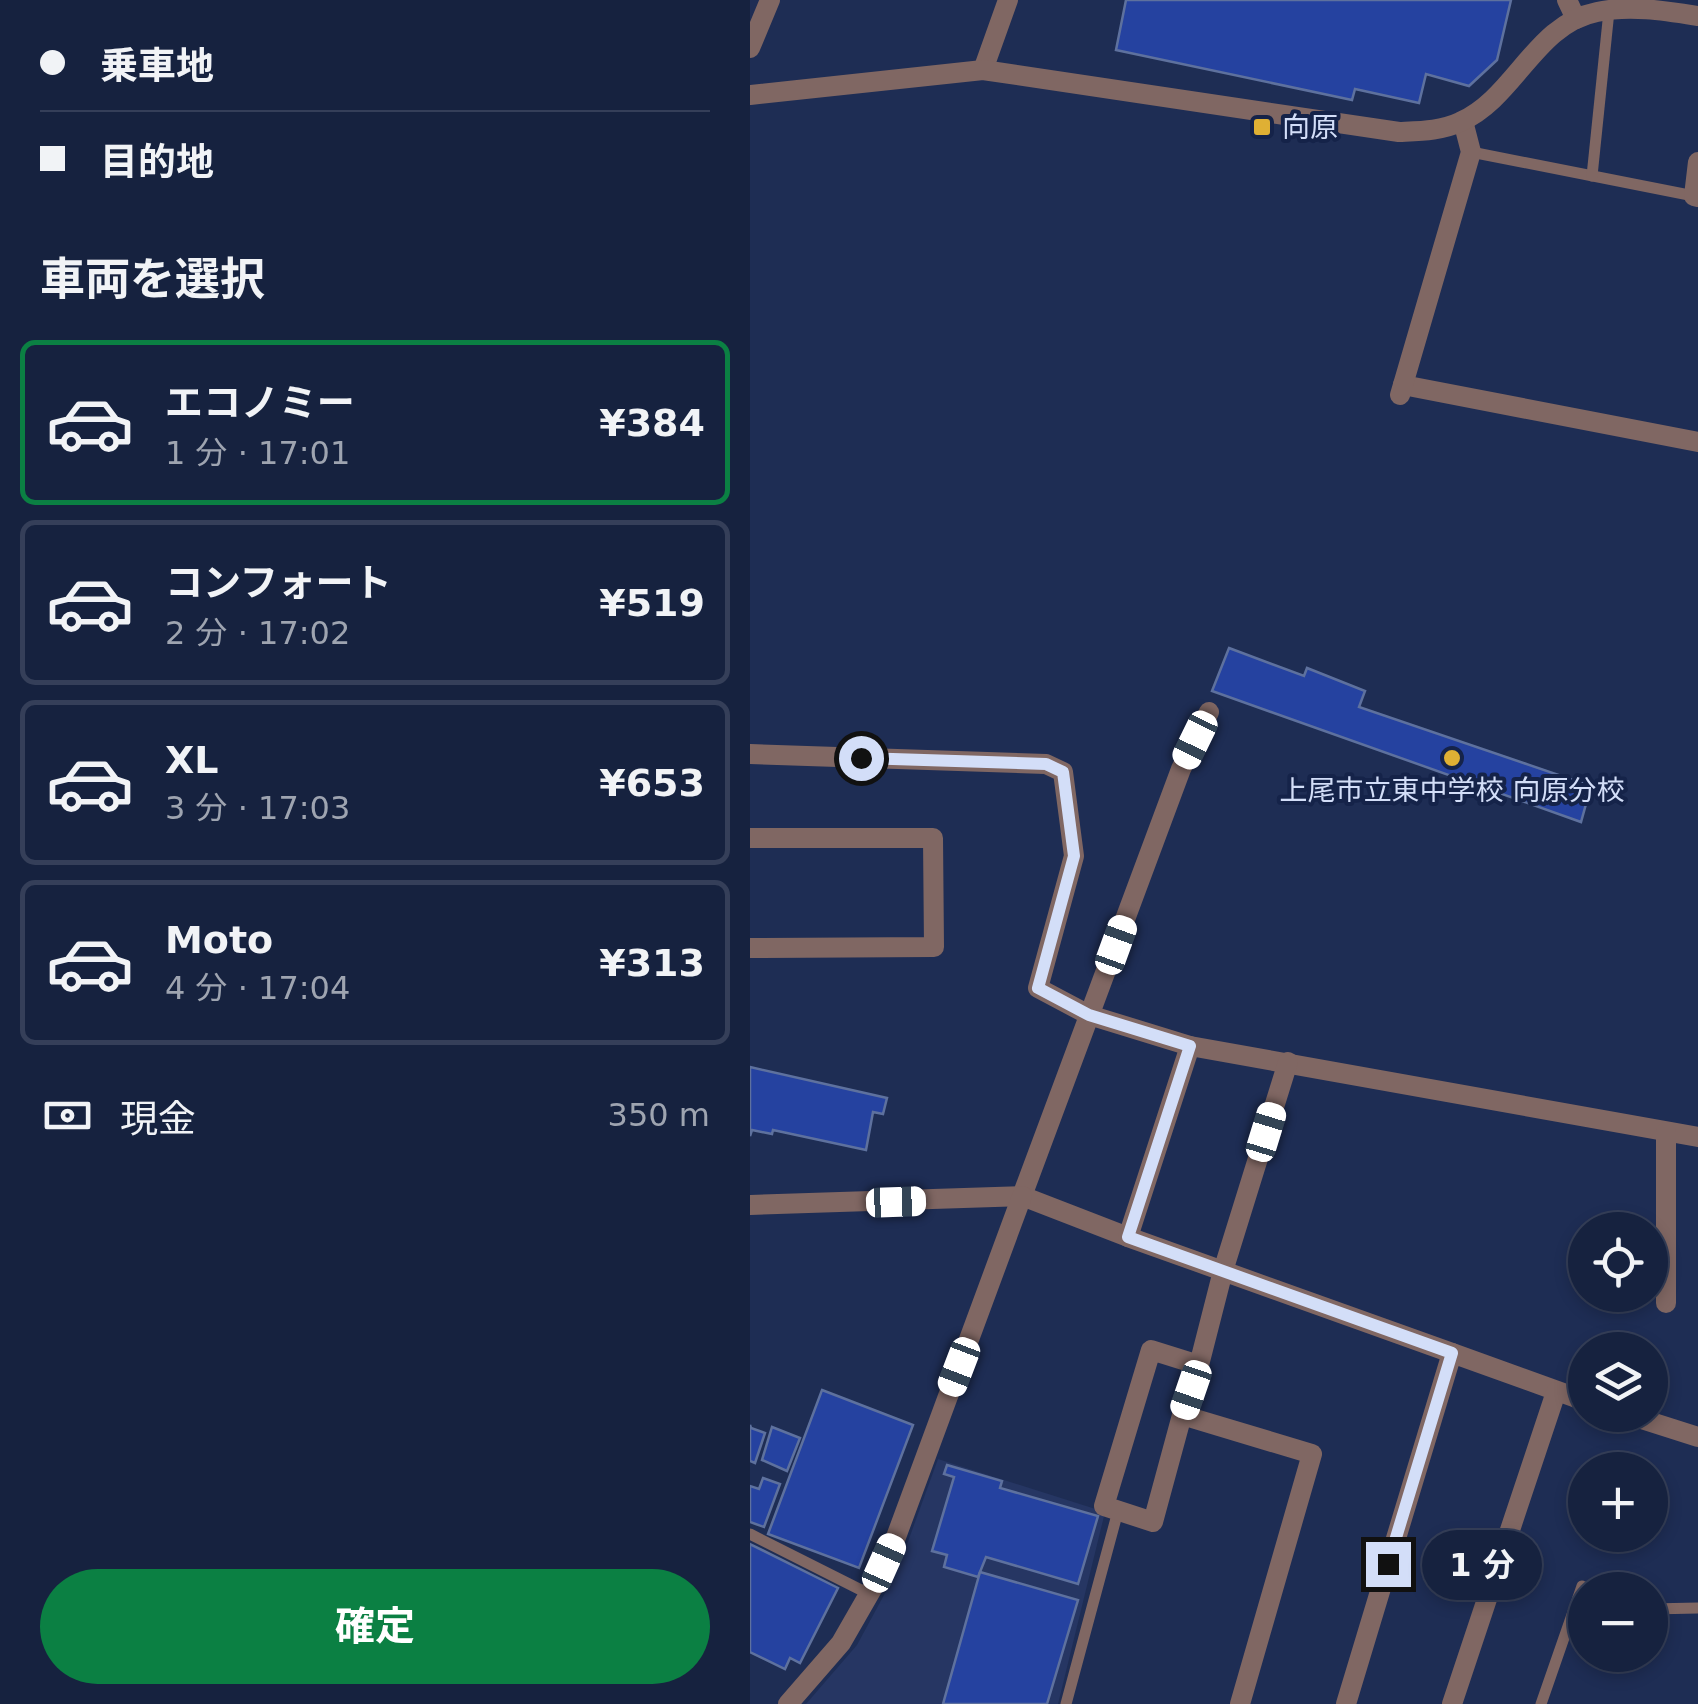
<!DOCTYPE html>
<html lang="ja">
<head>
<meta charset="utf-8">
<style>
  :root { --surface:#16223f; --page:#1f2a46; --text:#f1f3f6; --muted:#9ea4b0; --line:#353f59; --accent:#0b8043 }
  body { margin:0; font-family:"DejaVu Sans","Noto Sans JP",sans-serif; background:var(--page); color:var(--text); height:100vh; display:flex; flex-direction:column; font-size:38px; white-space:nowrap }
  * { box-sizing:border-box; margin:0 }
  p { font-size:32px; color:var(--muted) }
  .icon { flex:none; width:55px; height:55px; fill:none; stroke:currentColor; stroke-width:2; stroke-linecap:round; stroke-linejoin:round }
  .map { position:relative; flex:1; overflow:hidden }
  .panel { display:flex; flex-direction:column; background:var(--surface); width:750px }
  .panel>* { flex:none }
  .hud { display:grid; align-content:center; height:220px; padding:0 40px; background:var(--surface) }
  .controls { position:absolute; left:818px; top:1212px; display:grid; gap:20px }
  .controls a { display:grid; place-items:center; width:100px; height:100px; border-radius:50%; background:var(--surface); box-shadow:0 5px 15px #0003,0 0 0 2px var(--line); font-size:50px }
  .end { position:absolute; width:45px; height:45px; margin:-22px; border:12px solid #d3def8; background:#111; box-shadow:0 0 0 5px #111 }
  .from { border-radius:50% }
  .bubble { position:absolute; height:70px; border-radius:35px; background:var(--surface); box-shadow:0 5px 15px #0003,0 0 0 2px var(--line); font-size:32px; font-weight:700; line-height:70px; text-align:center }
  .car { position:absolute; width:30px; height:60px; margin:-30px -15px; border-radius:12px; box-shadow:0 0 8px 2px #0007; background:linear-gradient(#fff 24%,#345 0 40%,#fff 0 76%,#345 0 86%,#fff 0) }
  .hud b { display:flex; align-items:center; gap:35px; height:95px; font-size:38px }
  .hud b+b { border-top:2px solid var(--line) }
  .hud i { width:25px; height:25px; background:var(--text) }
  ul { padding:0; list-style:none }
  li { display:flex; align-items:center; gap:30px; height:165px; margin:0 20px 15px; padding:0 20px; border:5px solid var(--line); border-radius:15px }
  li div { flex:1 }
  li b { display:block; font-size:38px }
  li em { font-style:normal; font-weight:700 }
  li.active { border-color:var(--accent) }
  li>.icon { width:90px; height:90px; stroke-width:1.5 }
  h2 { padding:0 40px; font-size:45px; line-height:120px }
  .pay { display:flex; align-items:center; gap:25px; height:110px; padding:0 40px; font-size:38px }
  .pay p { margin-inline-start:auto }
  .primary-button { display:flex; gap:20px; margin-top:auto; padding:20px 40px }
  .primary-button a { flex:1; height:115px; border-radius:60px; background:var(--accent); color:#fff; font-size:40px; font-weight:700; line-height:115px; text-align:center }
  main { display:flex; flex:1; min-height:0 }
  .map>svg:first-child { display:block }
  .built { fill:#263663 }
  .building { fill:#2542a0; stroke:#5e719e; stroke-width:2.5 }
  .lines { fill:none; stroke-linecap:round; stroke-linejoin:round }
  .service { stroke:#806763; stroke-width:11 }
  .minor { stroke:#806763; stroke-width:20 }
  .tertiary { stroke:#806763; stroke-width:20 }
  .route { stroke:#d3def8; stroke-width:12 }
  .poi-dot { fill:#dfb034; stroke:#152349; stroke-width:4 }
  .labels { text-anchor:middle; stroke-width:8; stroke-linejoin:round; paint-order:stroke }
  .poi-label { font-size:28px; fill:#d3def8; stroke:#152349; text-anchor:start }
</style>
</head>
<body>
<main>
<section class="panel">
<div class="hud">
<b><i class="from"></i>乗車地</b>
<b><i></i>目的地</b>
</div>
<h2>車両を選択</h2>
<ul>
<li class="active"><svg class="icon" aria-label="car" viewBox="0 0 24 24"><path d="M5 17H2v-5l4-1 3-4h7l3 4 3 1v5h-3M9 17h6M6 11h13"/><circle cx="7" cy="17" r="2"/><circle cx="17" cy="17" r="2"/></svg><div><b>エコノミー</b><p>1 分 · 17:01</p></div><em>¥384</em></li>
<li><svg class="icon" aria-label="car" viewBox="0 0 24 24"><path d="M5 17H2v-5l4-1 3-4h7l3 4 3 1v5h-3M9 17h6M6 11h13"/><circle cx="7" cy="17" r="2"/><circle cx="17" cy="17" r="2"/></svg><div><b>コンフォート</b><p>2 分 · 17:02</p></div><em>¥519</em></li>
<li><svg class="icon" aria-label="car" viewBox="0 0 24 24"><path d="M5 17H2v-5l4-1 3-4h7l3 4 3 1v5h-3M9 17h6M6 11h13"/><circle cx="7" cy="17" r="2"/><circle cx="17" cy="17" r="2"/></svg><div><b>XL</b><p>3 分 · 17:03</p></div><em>¥653</em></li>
<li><svg class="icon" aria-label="car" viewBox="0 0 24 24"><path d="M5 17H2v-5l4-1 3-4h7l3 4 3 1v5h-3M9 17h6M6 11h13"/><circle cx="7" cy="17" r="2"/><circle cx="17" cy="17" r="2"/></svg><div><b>Moto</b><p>4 分 · 17:04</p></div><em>¥313</em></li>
</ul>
<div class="pay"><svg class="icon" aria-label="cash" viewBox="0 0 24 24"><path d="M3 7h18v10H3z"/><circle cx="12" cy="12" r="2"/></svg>現金<p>350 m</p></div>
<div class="primary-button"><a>確定</a></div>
</section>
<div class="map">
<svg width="948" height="1704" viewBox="0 0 948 1704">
  <rect width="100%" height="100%" fill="#1e2d54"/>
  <polygon class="built" points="188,1459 355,1512 308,1704 56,1704 107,1645 148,1569"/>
  <g class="building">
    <polygon points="376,0 761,0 747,60 719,86 676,74 669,103 605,89 602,100 366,50"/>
    <polygon points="479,648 554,676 557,668 615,691 609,707 841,786 831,822 462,691"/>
    <polygon points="0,1067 137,1098 133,1114 123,1112 116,1150 23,1130 22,1134 2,1130 0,1136"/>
    <polygon points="72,1390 163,1425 109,1568 18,1534"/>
    <polygon points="0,1425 1,1428 15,1433 5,1463 0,1461"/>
    <polygon points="22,1427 50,1438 37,1471 12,1460"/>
    <polygon points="197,1465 252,1481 250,1488 348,1516 328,1584 236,1557 228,1577 194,1567 197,1555 182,1551 204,1477 194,1474"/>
    <polygon points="13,1478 30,1484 14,1527 0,1522 0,1486 9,1489"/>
    <polygon points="0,1544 88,1588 50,1663 40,1658 35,1669 0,1652"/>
    <polygon points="230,1572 328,1600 297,1704 193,1704"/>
  </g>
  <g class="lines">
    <g class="service">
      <polyline points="721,152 944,196"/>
      <polyline points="842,176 859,11"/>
      <polyline points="0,1534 119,1594"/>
      <polyline points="900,1609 948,1608"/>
      <polyline points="316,1704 368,1511"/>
      <polyline points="791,1704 832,1586 842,1590"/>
    </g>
    <g class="minor">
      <polyline points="817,0 826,19"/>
      <polyline points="0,48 20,0"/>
      <polyline points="233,70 258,0"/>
      <polyline points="948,162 944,196 948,197"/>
      <polyline points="653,385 948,442"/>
      <polyline points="650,395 721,152 713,121"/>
      <polyline points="0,754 296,764 313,772 324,856 288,988 339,1015 440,1046 948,1137"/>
      <polyline points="0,838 183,838 184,947 0,948"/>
      <polyline points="272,1196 431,769 459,712"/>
      <polyline points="0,1205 272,1196 378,1237 702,1353"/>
      <polyline points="378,1237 440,1046"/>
      <polyline points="916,1303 916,1132"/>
      <polyline points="449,1365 401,1350 354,1506 403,1522 432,1415 449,1365 473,1271 538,1062"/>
      <polyline points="432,1415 562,1454 490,1704"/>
      <polyline points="879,1415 948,1437"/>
      <polyline points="596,1704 702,1353 835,1401"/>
      <polyline points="702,1704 806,1392"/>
    </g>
    <g class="tertiary">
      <path d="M0 95 233 70 649 132C670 131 691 131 710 122 765 98 785 24 847 12 880 5 916 11 948 16"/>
      <polyline points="38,1704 91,1643 122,1589 146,1537 272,1196"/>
    </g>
  </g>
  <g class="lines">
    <polyline class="route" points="111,758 296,764 313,772 324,856 288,988 339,1015 440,1046 378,1237 702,1353 638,1564"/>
  </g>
  <g class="poi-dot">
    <rect x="502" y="117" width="20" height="20" rx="5"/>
    <circle cx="702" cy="758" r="10"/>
  </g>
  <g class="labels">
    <g class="poi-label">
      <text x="532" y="137">向原</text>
      <text x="702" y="800" text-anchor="middle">上尾市立東中学校 向原分校</text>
    </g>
  </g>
</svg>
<div class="controls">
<a><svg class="icon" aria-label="locate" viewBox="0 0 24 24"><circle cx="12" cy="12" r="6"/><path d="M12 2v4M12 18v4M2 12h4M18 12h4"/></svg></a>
<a><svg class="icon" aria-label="layers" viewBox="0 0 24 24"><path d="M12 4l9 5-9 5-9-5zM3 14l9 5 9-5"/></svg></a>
<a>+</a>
<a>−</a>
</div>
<i class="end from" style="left:111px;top:758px"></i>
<i class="end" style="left:638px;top:1564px"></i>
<div class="bubble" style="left:672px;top:1530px;width:120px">1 分</div>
<i class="car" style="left:445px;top:740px;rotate:206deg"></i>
<i class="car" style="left:366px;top:945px;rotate:20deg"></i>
<i class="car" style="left:516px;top:1132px;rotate:17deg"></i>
<i class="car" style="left:146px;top:1202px;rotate:88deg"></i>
<i class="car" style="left:209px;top:1367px;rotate:201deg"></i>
<i class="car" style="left:441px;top:1390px;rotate:199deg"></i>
<i class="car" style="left:134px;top:1563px;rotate:24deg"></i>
</div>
</main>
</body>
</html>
